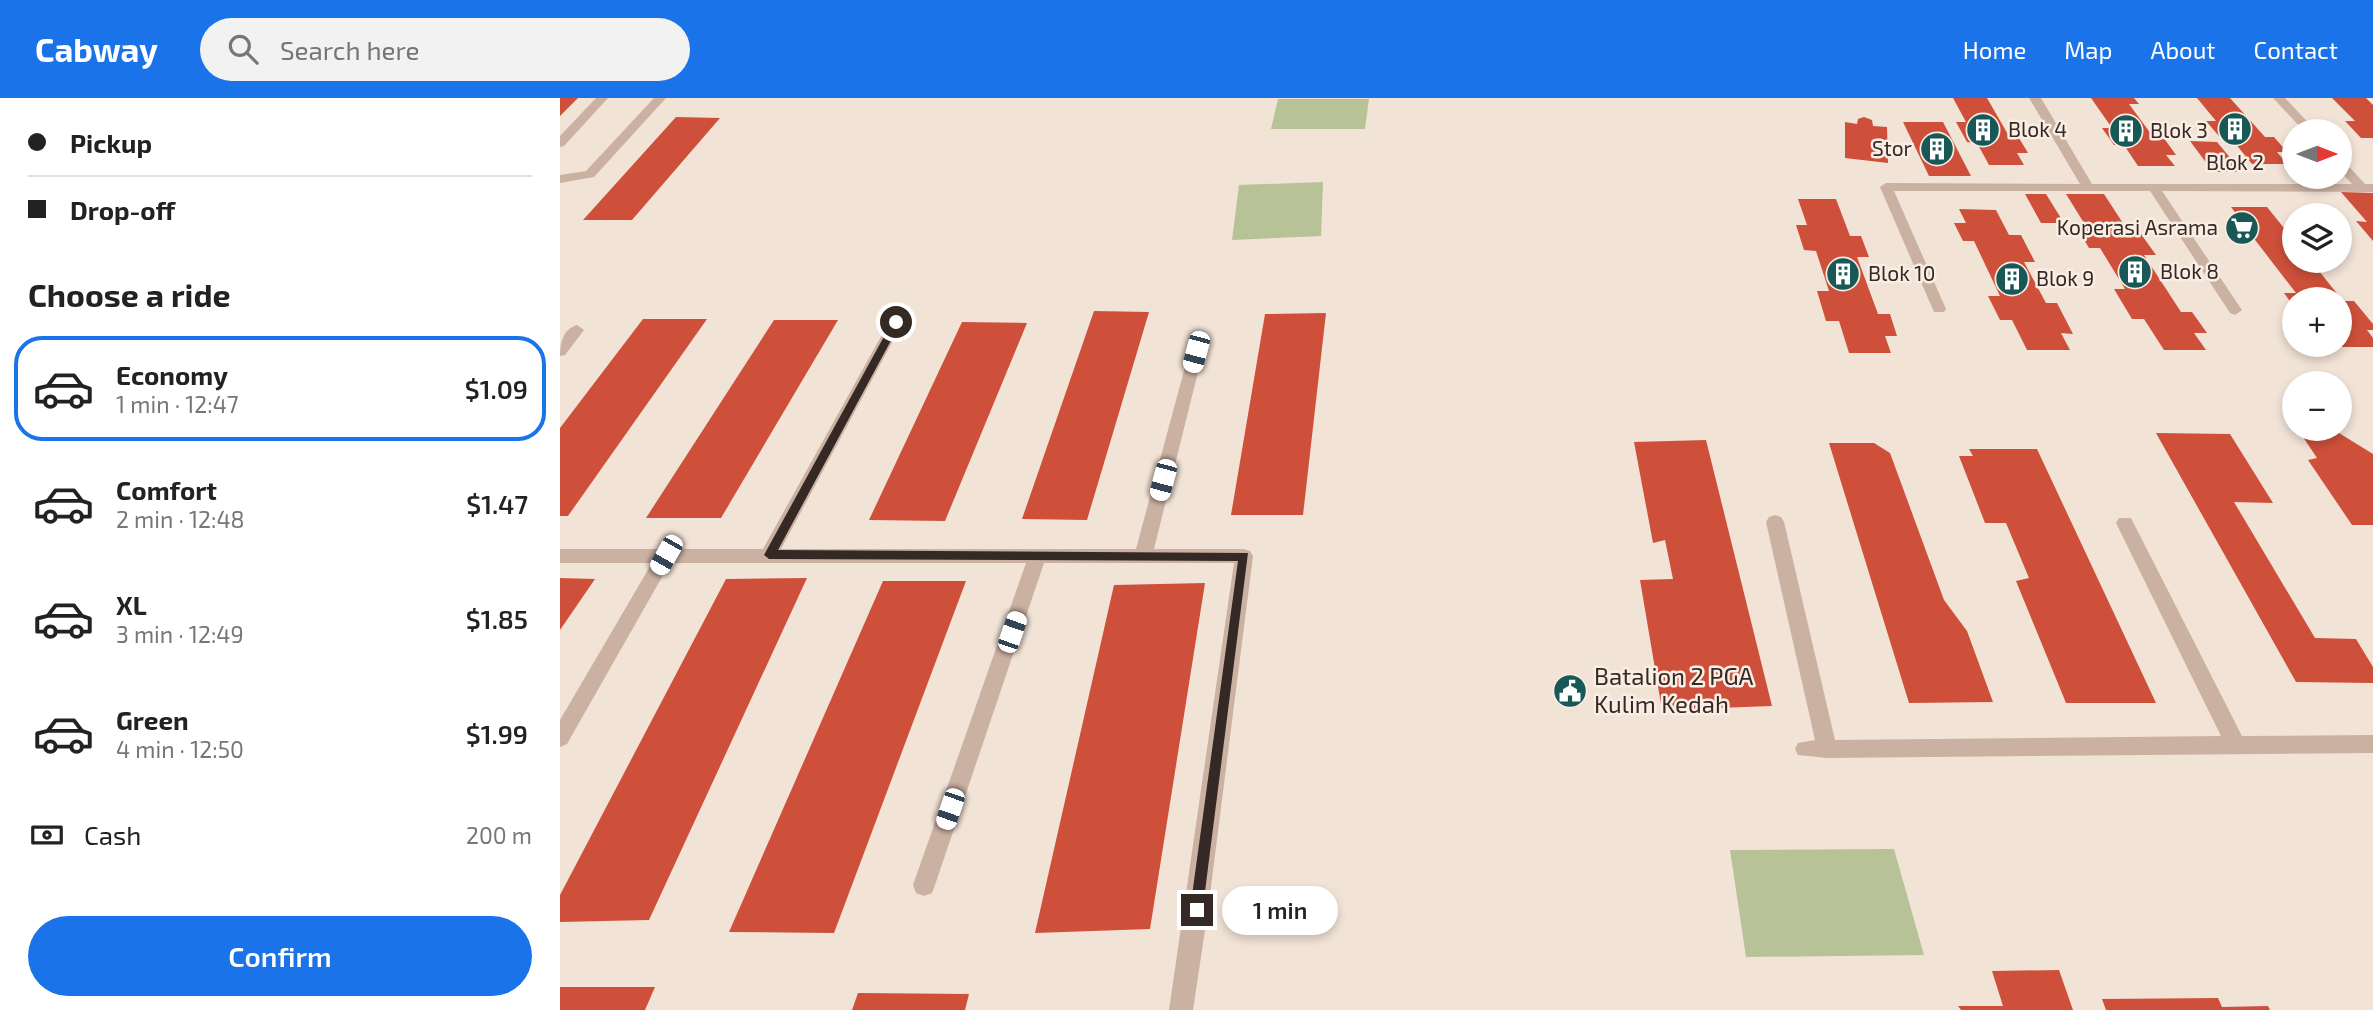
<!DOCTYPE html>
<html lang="en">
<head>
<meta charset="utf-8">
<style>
  :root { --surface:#fff; --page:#f2f2f2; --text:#222; --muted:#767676; --line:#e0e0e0; --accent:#1a73e8 }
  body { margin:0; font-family:"Exo 2",sans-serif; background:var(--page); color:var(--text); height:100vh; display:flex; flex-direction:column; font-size:26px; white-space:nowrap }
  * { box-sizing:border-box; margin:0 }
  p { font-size:23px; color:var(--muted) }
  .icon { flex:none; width:38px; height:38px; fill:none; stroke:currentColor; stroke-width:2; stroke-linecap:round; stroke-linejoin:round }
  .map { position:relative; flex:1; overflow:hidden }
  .sheet { display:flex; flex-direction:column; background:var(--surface); width:560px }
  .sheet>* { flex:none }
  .hud { display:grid; align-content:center; height:154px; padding:0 28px; background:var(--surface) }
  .needle { width:46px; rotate:90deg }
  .controls { position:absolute; left:1722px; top:21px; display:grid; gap:14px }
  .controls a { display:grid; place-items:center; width:70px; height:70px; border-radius:50%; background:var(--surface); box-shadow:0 4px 10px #0003; font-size:35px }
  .end { position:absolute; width:32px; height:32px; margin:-16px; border:9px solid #352925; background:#fff; box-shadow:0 0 0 4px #fff }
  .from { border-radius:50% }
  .bubble { position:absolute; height:49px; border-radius:24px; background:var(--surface); box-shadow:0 4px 10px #0003; font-size:23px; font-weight:600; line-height:49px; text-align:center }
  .car { position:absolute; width:21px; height:42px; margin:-21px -10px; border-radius:9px; box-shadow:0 0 5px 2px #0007; background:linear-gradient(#fff 24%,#345 0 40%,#fff 0 76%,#345 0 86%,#fff 0) }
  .hud b { display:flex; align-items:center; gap:24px; height:66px; font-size:26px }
  .hud b+b { border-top:2px solid var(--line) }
  .hud i { width:18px; height:18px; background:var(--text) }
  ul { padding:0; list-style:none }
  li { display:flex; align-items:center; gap:21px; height:105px; margin:0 14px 10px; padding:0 14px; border:4px solid transparent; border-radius:28px }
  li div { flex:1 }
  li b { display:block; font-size:26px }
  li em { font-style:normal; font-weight:600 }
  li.on { border-color:var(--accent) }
  li>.icon { width:63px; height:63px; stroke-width:1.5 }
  h2 { padding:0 28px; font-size:32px; line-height:84px }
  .pay { display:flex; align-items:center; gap:18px; height:77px; padding:0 28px; font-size:26px }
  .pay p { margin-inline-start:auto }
  .primary-button { display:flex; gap:14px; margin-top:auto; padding:14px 28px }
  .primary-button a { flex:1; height:80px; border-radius:42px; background:var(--accent); color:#fff; font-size:28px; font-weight:600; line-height:80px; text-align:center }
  header { display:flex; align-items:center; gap:42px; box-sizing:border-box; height:98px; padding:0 35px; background:var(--accent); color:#fff }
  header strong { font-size:33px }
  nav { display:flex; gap:38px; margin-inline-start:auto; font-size:24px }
  .search { width:490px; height:63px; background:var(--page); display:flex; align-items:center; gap:18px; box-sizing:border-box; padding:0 24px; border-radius:38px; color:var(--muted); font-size:26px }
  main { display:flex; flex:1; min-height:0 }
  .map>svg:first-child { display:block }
  .green { fill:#b7c296 }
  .building { fill:#ce503a }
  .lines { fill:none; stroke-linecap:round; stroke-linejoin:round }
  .minor { fill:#cbb1a2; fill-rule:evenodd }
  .route { fill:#352925 }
  .labels { text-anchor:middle; stroke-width:5; stroke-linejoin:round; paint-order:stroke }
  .far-poi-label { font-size:21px; fill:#352925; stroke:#faede3; text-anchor:start }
  .poi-label { font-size:24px; fill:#352925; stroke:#faede3; text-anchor:start }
</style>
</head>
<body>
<header>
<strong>Cabway</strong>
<div class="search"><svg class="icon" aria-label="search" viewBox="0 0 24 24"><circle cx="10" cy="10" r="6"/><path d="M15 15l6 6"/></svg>Search here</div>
<nav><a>Home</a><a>Map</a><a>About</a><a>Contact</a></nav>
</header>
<main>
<section class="sheet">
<div class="hud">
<b><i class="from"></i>Pickup</b>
<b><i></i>Drop-off</b>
</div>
<h2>Choose a ride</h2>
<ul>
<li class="on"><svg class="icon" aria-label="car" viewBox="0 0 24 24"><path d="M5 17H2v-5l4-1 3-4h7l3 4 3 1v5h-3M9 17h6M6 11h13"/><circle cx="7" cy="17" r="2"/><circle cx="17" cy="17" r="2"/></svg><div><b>Economy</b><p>1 min · 12:47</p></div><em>$1.09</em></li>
<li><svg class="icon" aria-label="car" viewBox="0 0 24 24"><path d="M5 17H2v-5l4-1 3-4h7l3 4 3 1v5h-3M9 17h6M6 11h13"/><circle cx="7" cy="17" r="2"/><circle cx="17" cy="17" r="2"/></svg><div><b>Comfort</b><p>2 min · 12:48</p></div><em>$1.47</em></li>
<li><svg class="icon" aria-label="car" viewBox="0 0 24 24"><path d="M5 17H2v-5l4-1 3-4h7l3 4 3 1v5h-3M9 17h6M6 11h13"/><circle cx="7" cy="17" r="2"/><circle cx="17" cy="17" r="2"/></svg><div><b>XL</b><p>3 min · 12:49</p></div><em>$1.85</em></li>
<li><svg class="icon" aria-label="car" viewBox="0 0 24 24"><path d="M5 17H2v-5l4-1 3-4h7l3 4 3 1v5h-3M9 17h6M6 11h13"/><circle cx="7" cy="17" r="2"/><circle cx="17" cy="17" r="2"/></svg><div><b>Green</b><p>4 min · 12:50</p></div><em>$1.99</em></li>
</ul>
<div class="pay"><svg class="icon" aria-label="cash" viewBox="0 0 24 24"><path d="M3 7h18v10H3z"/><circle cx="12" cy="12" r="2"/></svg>Cash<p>200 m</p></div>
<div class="primary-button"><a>Confirm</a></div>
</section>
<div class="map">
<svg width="1813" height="912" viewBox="0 0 1813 912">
  <rect width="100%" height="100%" fill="#f2e3d7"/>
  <g class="green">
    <polygon points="718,1 809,1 805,31 711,31"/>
    <polygon points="763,84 761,138 672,142 679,87"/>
    <polygon points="1334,751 1364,857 1186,859 1170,752"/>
  </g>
  <g class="building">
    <polygon points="0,0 18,0 0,18"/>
    <polygon points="1393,0 1427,0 1450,40 1459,40 1468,55 1457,55 1464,67 1429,67 1417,45 1407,44 1396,24 1406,24"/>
    <polygon points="1531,0 1574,0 1579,6 1569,6 1591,36 1601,36 1616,57 1606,57 1615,68 1578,68 1564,47 1554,47 1542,30 1552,30"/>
    <polygon points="1637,0 1670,0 1705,39 1714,39 1727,54 1717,54 1727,66 1692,66 1674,44 1664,44 1646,23 1656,23"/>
    <polygon points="1772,0 1806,0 1813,7 1813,40 1801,40 1785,23 1795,23"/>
    <polygon points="116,19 160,20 72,122 23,122"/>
    <polygon points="1304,19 1312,22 1313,28 1327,29 1328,65 1285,60 1285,24 1297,26 1298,21"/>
    <polygon points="1343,24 1383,24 1411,78 1369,78"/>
    <polygon points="1630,43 1657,44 1682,74 1653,74"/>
    <polygon points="1781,94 1813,95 1813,143 1796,123 1807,124"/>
    <polygon points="1465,96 1486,96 1504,125 1481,125"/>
    <polygon points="1506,96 1544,96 1570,136 1581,136 1596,157 1584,157 1621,214 1632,214 1647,235 1634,235 1646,252 1604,252 1584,221 1572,221 1554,191 1565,191 1540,150 1529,150 1514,125 1524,125"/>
    <polygon points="1238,101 1276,101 1290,138 1301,138 1309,159 1297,159 1318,216 1330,216 1337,238 1325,238 1331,255 1289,255 1279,223 1266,223 1257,193 1269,193 1256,153 1244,152 1236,127 1247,127"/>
    <polygon points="1671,109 1707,109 1728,135 1734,135 1734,163 1751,163 1783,203 1794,203 1813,226 1813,232 1807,232 1813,240 1813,249 1780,249 1780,201 1734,201 1734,209 1724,195 1736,195 1692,138 1684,138 1672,121 1680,121"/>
    <polygon points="1399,111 1436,112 1449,137 1461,137 1475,164 1464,164 1486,205 1497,205 1513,236 1501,235 1510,252 1467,252 1452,222 1440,222 1428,198 1440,198 1414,143 1403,143 1394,125 1406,125"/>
    <polygon points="534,213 589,214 527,422 462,421"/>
    <polygon points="766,215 743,417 671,417 705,216"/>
    <polygon points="83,221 147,221 8,418 0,418 0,330"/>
    <polygon points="214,222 278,222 161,420 86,420"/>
    <polygon points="402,224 467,225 385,423 309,422"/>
    <polygon points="1596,335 1670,336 1713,405 1674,404 1755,540 1796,541 1813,569 1813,585 1736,584"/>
    <polygon points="1779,335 1813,356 1813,427 1792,427 1748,362 1757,360 1741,336"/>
    <polygon points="1146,342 1212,608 1102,612 1080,482 1113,481 1105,442 1093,445 1074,344"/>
    <polygon points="1269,345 1314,345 1330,355 1384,502 1407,533 1433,604 1349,605"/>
    <polygon points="1409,351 1477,351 1596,605 1506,605 1456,483 1469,480 1446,425 1425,425 1399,358 1413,358"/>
    <polygon points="0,480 35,481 0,532"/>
    <polygon points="247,480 89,822 0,824 0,797 166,481"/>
    <polygon points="323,483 406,483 274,835 169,834"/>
    <polygon points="645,485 590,831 475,835 554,487"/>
    <polygon points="1499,872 1513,912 1401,912 1398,908 1443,908 1432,873"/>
    <polygon points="0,889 95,889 85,912 0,912"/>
    <polygon points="298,895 409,896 405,912 292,912"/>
    <polygon points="1658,900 1662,909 1708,908 1710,912 1546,912 1542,901"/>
  </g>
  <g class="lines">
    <g class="minor">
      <polygon points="36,0 48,0 4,48 0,49 0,38"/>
      <polygon points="94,0 106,0 34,79 0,85 0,77 26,73"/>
      <polygon points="1469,0 1481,0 1532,86 1792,86 1780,73 1780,62 1784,63 1805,86 1813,86 1813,94 1602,93 1682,212 1675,217 1670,215 1590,93 1334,93 1386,211 1384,214 1374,214 1320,89 1326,85 1520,86"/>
      <polygon points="1713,0 1725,0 1756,33 1744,33"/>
      <polygon points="336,219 343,224 221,451 576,451 629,254 636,249 643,254 594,451 684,451 690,453 693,458 648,812 633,912 609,912 674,465 484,465 375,787 372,795 364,798 356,795 353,787 466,465 110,465 7,646 0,649 0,622 92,465 0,465 0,451 203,451 329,224"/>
      <path d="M17 227 24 232 5 257 0 258C0 245 3 231 17 227Z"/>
      <polygon points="1215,417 1221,419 1224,424 1275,642 1661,638 1556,425 1559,420 1571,420 1682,638 1813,637 1813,655 1267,660 1238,657 1235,651 1238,645 1255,642 1206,424 1209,419"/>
    </g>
  </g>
  <polygon class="route" points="336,221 341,224 218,452 688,455 642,817 637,819 632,817 630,812 678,463 209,461 204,457 332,224"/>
  <defs>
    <g id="building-disc" transform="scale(1.75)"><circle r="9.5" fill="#185957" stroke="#faede3"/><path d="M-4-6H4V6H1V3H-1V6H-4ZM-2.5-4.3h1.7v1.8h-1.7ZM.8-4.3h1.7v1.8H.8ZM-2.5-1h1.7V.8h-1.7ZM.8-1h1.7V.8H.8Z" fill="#fff"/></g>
    <g id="supermarket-disc" transform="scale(1.75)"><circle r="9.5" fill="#185957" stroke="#faede3"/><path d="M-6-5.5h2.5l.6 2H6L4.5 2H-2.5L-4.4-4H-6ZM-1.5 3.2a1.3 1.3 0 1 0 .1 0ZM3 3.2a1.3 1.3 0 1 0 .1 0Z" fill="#fff"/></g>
    <g id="civic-disc" transform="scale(1.75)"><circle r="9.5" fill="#185957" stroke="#faede3"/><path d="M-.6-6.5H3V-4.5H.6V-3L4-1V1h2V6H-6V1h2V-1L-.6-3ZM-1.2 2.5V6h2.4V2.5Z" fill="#fff"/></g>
  </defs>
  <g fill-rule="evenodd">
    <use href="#building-disc" x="1675" y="31"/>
    <use href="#building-disc" x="1423" y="32"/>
    <use href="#building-disc" x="1566" y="33"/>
    <use href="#building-disc" x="1377" y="51"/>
    <use href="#supermarket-disc" x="1682" y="130"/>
    <use href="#building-disc" x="1575" y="174"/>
    <use href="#building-disc" x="1283" y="176"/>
    <use href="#building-disc" x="1452" y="181"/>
    <use href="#civic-disc" x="1010" y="593"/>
  </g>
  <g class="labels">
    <g class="far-poi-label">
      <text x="1448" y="39">Blok 4</text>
      <text x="1590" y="40">Blok 3</text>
      <text x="1352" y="58" text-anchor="end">Stor</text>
      <text x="1675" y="72" text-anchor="middle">Blok 2</text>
      <text x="1658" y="137" text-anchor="end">Koperasi Asrama</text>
      <text x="1600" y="181">Blok 8</text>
      <text x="1308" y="183">Blok 10</text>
      <text x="1476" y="188">Blok 9</text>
    </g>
    <g class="poi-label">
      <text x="1034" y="587">Batalion 2 PGA<tspan x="1034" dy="28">Kulim Kedah</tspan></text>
    </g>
  </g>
</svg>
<div class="controls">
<a><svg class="needle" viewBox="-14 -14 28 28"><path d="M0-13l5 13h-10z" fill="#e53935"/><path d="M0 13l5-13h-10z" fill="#767676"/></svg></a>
<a><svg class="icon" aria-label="layers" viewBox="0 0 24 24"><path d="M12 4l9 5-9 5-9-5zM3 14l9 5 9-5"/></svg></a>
<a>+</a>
<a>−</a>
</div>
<i class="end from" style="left:336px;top:224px"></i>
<i class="end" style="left:637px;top:812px"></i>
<div class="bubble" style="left:662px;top:788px;width:116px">1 min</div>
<i class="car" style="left:636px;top:254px;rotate:195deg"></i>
<i class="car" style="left:603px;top:382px;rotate:195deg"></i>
<i class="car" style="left:106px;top:457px;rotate:210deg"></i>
<i class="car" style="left:452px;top:534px;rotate:19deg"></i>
<i class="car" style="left:390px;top:711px;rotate:199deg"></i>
</div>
</main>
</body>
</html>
